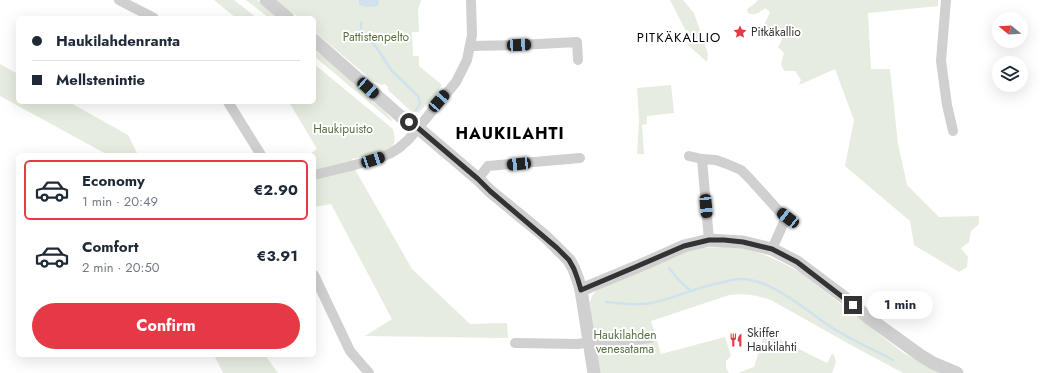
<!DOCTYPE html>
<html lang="en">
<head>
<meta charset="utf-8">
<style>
  :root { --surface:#fff; --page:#f6f6f7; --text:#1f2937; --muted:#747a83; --line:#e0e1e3; --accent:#e63946 }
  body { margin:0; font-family:Jost,sans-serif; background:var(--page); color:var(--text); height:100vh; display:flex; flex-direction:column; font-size:15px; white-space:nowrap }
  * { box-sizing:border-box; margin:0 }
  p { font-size:13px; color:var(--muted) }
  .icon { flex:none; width:22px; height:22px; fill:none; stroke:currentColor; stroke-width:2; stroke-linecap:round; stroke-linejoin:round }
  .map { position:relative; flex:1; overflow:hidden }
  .details { position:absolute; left:16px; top:153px; width:300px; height:204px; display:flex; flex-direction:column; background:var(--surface); border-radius:6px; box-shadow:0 4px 16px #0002 }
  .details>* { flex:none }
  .hud { position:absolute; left:16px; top:16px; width:300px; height:88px; border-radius:6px; box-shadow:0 4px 16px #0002; display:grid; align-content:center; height:88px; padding:0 16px; background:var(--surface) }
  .needle { width:26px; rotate:288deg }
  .controls { position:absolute; left:992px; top:12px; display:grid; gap:8px }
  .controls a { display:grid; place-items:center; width:36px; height:36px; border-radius:50%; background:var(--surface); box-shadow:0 4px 16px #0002; font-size:20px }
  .end { position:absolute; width:18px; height:18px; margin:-9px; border:5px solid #333; background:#fff; box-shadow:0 0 0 2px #fff }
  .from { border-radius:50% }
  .bubble { position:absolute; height:28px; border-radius:14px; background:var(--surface); box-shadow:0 4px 16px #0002; font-size:13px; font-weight:700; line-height:28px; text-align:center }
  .car { position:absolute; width:12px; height:24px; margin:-12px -6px; border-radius:5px; box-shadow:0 0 3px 1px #0007; background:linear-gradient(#222 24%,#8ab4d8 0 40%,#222 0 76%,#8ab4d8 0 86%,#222 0) }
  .hud b { display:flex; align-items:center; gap:14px; height:38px; font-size:15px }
  .hud b+b { border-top:1px solid var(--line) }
  .hud i { width:10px; height:10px; background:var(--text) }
  ul { padding:7px 0 0; list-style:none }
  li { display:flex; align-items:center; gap:12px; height:60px; margin:0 8px 6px; padding:0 8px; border:2px solid transparent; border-radius:6px }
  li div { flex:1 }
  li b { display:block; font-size:15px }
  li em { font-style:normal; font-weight:700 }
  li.selected { border-color:var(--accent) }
  li>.icon { width:36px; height:36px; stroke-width:1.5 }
  .action { display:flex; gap:8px; margin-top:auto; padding:8px 16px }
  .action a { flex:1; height:46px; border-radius:24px; background:var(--accent); color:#fff; font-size:16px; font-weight:700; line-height:46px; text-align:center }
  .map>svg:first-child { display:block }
  .green { fill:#e6ecdf }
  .water { fill:#cfe2ee }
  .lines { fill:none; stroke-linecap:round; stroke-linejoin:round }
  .stream { stroke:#cfe2ee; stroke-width:2.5 }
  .minor { stroke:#d0d0d0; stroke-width:10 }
  .tertiary { stroke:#d0d0d0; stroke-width:13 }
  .route { stroke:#333; stroke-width:5 }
  .labels { text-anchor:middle; stroke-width:4; stroke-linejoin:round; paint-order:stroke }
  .poi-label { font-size:12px; fill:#333; stroke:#fff; text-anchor:start }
  .park-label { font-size:12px; fill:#56703f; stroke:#fff }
  .neighbourhood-label { font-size:13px; letter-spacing:1px; fill:#000; stroke:#fff }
  .district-label { font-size:16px; font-weight:bold; letter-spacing:1px; fill:#000; stroke:#fff }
</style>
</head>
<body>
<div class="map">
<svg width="1040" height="373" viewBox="0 0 1040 373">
  <rect width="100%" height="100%" fill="#fff"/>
  <g class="green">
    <polygon points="214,0 234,0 257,18 236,18"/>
    <polygon points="246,0 257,0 279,18 269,18"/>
    <polygon points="276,0 421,0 418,10 419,32 412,32 413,56 419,56 419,66 442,85 423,108 419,112 412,112 388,90 388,87 385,84 381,85 373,81 314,31 314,18 299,18"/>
    <polygon points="670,0 683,0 694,13 708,54 707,62 688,45 686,31"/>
    <path d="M758 0H938V6L868 13 871 69H890L898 144 907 185 939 217 979 216V224L971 231 969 242 961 248 968 257 967 267 959 272 914 245 910 221 845 166 854 120 835 69 799 85 801 80 795 71H784L781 64 784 53 778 47C783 39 784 35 779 26L770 28 764 25 770 12 765 8C758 13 756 16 748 13L747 9 753 5Z"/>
    <path d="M314 50C333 62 351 76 368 92 377 101 384 111 392 120L391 121 314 56Z"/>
    <polygon points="0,64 18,74 18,102 69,102 128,135 138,155 108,155 0,96"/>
    <path d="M314 64 393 129C394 134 396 140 393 145 388 153 362 157 352 159L357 173 412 269 470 324 507 323 508 338 365 336 392 319 331 204 314 207V155H308L317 149 289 102H314Z"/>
    <polygon points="671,85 674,113 647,116 647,124 642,125 644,154 637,154 639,120 637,88"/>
    <path d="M725 247C734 248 743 247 751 250 768 255 785 264 801 273L902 352 929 367 942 373H903L849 344 771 300C755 295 746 293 729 295L651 321 661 354 725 337 731 356 726 361V368L729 373H598L591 316 590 302 592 296 596 291 693 248Z"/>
    <polygon points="765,332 827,363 832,354 834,355 836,362 832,373 738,373 754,367"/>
    <polygon points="214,355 265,355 278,373 223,373"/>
  </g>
  <polygon class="water" points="359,0 379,0 378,6 367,7 359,5"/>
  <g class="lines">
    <g class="stream">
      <polyline points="361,22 361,29 376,47 392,71 418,96 420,103 416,110"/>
      <path d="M669 268C676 277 682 285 692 291"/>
      <path d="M606 302C620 303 637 306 651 303 676 298 699 286 724 282 729 281 734 279 739 279 771 278 805 310 831 327 851 340 872 349 893 360"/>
    </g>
    <g class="minor">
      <polyline points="119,0 154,18"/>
      <polyline points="946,0 941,61 947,105 953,131"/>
      <polyline points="470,46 519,45 577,42 578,60"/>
      <polyline points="228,102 261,155"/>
      <polyline points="689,156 702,159 716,160 727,164 741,170 750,179 778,210 788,218 784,222 772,249"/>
      <polyline points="702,159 709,240"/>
      <polyline points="314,175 351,166 382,157 391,153 399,148 409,139 456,82 467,60 472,35 471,0"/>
      <polyline points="478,179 488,166 580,158"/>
      <polyline points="314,275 350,351 369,373"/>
      <polyline points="515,343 578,344 590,342 617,340 634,340 650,338"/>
    </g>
    <g class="tertiary">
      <polyline points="266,0 288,18"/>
      <polyline points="314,40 400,116 418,128 478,179 490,191 546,237 569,260 574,269 578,280 581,290 594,373"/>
      <polyline points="581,290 646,263 684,246 709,240 743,242 772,249 797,262 845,298 870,319 920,355 933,363 957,373"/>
    </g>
  </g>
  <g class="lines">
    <polyline class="route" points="409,122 418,128 478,179 490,191 557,248 569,260 574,269 578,280 581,290 633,268 684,246 709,240 724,240 743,242 772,249 797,262 853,305"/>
  </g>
  <defs>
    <g id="sight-bare" transform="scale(1.08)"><path d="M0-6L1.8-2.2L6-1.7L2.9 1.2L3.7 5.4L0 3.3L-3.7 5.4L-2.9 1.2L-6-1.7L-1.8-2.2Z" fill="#e63946" stroke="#fff" stroke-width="2.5" paint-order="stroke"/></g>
    <g id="restaurant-bare" transform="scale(1.08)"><path d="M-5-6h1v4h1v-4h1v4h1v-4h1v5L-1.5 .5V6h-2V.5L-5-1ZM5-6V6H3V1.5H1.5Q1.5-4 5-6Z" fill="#e63946" stroke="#fff" stroke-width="2.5" paint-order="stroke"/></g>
  </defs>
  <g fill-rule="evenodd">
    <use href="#sight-bare" x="740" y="32"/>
    <use href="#restaurant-bare" x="736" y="340"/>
  </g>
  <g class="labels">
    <g class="poi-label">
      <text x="751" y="36">Pitkäkallio</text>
      <text x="747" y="337">Skiffer<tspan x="747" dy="14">Haukilahti</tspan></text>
    </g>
    <g class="park-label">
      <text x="376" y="41">Pattistenpelto</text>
      <text x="343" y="133">Haukipuisto</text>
      <text x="625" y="339">Haukilahden<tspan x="625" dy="14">venesatama</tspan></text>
    </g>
    <g class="neighbourhood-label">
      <text x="679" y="42">PITKÄKALLIO</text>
    </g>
    <g class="district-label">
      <text x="510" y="139">HAUKILAHTI</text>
    </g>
  </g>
</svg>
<div class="controls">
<a><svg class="needle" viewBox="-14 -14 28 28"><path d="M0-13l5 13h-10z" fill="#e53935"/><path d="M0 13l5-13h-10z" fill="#747a83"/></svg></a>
<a><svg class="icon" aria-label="layers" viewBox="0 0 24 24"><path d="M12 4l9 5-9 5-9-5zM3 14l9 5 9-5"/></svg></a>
</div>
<i class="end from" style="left:409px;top:122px"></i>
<i class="end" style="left:853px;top:305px"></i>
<div class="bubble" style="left:867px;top:291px;width:66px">1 min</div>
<i class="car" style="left:519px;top:45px;rotate:87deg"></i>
<i class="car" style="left:368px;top:88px;rotate:132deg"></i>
<i class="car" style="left:439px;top:101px;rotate:41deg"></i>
<i class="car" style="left:373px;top:160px;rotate:72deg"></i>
<i class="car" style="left:519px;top:164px;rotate:264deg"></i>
<i class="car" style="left:706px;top:206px;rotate:175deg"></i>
<i class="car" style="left:788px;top:218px;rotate:308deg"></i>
<div class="hud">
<b><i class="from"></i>Haukilahdenranta</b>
<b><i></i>Mellstenintie</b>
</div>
<section class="details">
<ul>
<li class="selected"><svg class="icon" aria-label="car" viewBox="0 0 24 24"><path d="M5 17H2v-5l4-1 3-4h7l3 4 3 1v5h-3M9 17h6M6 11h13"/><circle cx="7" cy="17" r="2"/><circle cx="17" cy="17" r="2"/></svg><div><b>Economy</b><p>1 min · 20:49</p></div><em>€2.90</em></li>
<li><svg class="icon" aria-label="car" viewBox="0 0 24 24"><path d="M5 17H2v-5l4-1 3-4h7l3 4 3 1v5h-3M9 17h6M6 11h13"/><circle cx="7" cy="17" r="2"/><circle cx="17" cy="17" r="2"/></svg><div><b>Comfort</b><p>2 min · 20:50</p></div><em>€3.91</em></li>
</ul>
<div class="action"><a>Confirm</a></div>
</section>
</div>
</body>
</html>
